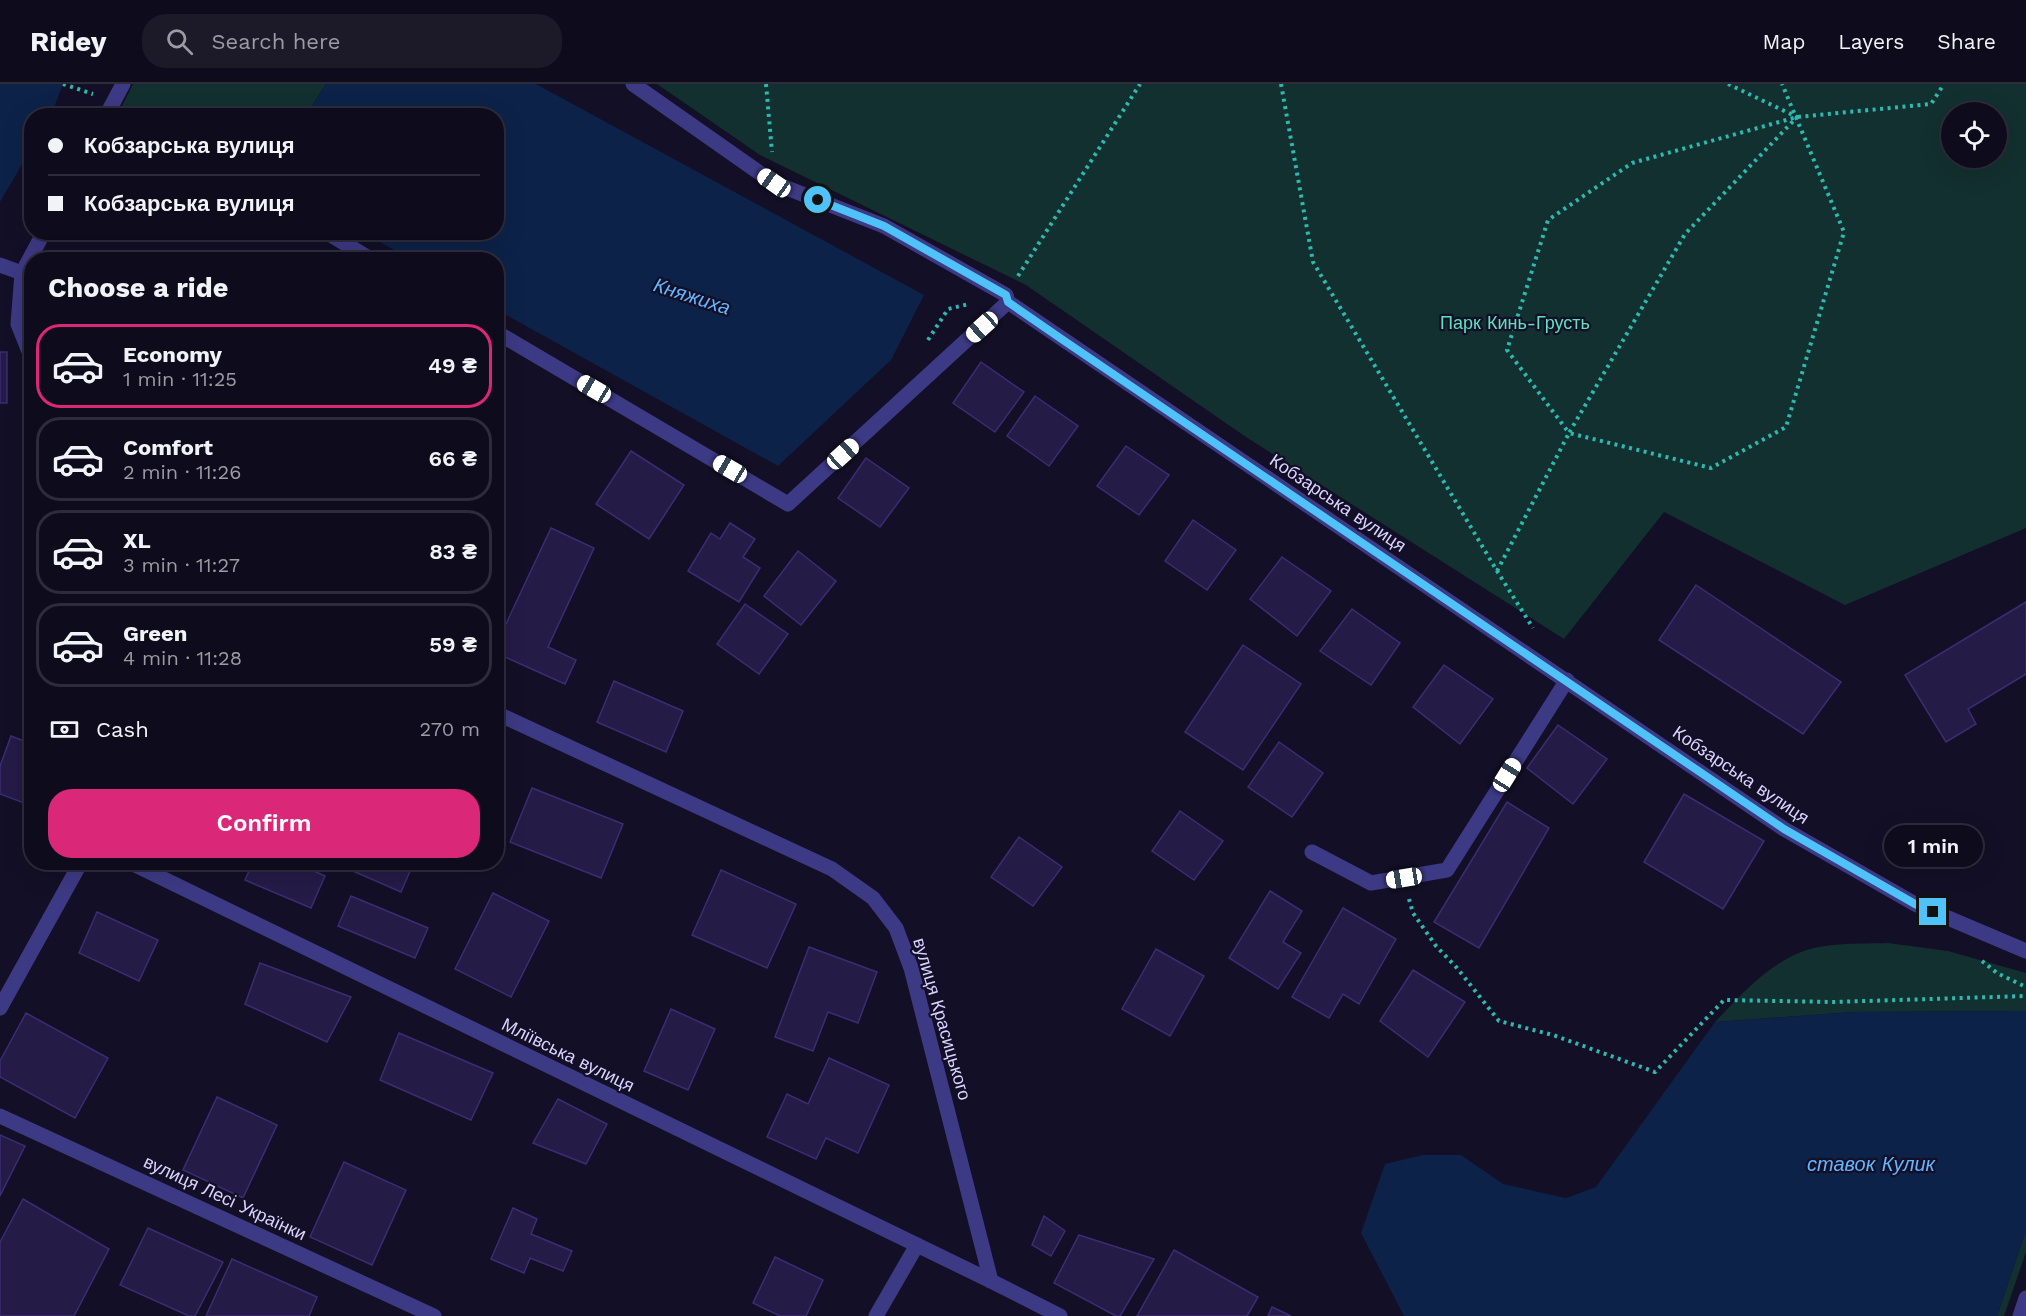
<!DOCTYPE html>
<html lang="en">
<head>
<meta charset="utf-8">
<style>
  :root { --surface:#0e0b1c; --page:#1c1929; --text:#f1f3f6; --muted:#9b9ba3; --line:#2e2b3b; --accent:#db2777 }
  body { margin:0; font-family:"Work Sans",sans-serif; background:var(--page); color:var(--text); height:100vh; display:flex; flex-direction:column; font-size:22px; white-space:nowrap }
  * { box-sizing:border-box; margin:0 }
  p { font-size:20px; color:var(--muted) }
  .icon { flex:none; width:33px; height:33px; fill:none; stroke:currentColor; stroke-width:2; stroke-linecap:round; stroke-linejoin:round }
  .map { position:relative; flex:1; overflow:hidden }
  .panel { position:absolute; left:24px; top:168px; width:480px; height:618px; display:flex; flex-direction:column; background:var(--surface); border-radius:24px; box-shadow:0 6px 24px #0002,0 0 0 2px var(--line) }
  .panel>* { flex:none }
  .guide { position:absolute; left:24px; top:24px; width:480px; height:132px; border-radius:24px; box-shadow:0 6px 24px #0002,0 0 0 2px var(--line); display:grid; align-content:center; height:132px; padding:0 24px; background:var(--surface) }
  .controls { position:absolute; left:1941px; top:18px; display:grid; gap:12px }
  .controls a { display:grid; place-items:center; width:66px; height:66px; border-radius:50%; background:var(--surface); box-shadow:0 6px 24px #0002,0 0 0 2px var(--line); font-size:30px }
  .end { position:absolute; width:27px; height:27px; margin:-14px; border:8px solid #4fc3f7; background:#111; box-shadow:0 0 0 3px #111 }
  .from { border-radius:50% }
  .bubble { position:absolute; height:42px; border-radius:21px; background:var(--surface); box-shadow:0 6px 24px #0002,0 0 0 2px var(--line); font-size:20px; font-weight:600; line-height:42px; text-align:center }
  .car { position:absolute; width:18px; height:36px; margin:-18px -9px; border-radius:8px; box-shadow:0 0 4px 2px #0007; background:linear-gradient(#fff 24%,#345 0 40%,#fff 0 76%,#345 0 86%,#fff 0) }
  .guide b { display:flex; align-items:center; gap:21px; height:57px; font-size:22px }
  .guide b+b { border-top:2px solid var(--line) }
  .guide i { width:15px; height:15px; background:var(--text) }
  ul { padding:0; list-style:none }
  li { display:flex; align-items:center; gap:18px; height:84px; margin:0 12px 9px; padding:0 12px; border:3px solid var(--line); border-radius:24px }
  li div { flex:1 }
  li b { display:block; font-size:22px }
  li em { font-style:normal; font-weight:600 }
  li.active { border-color:var(--accent) }
  li>.icon { width:54px; height:54px; stroke-width:1.5 }
  h2 { padding:0 24px; font-size:27px; line-height:72px }
  .pay { display:flex; align-items:center; gap:15px; height:66px; padding:0 24px; font-size:22px }
  .pay p { margin-inline-start:auto }
  .cta { display:flex; gap:12px; margin-top:auto; padding:12px 24px }
  .cta a { flex:1; height:69px; border-radius:24px; background:var(--accent); color:#fff; font-size:24px; font-weight:600; line-height:69px; text-align:center }
  header { display:flex; align-items:center; gap:36px; box-sizing:border-box; height:84px; padding:0 30px; background:var(--surface); border-bottom:2px solid var(--line) }
  header strong { font-size:28px }
  nav { display:flex; gap:33px; margin-inline-start:auto; font-size:21px }
  .search { width:420px; height:54px; background:var(--page); display:flex; align-items:center; gap:15px; box-sizing:border-box; padding:0 21px; border-radius:24px; color:var(--muted); font-size:22px }
  .map>svg:first-child { display:block }
  .green { fill:#12302f; fill-rule:evenodd }
  .water { fill:#0c2248 }
  .building { fill:#241b47; stroke:#3b2d73; stroke-width:1.5 }
  .lines { fill:none; stroke-linecap:round; stroke-linejoin:round }
  .path { stroke:#2fb8b0; stroke-width:4; stroke-dasharray:3 4.5; stroke-linecap:butt }
  .street { stroke:#3d3a85; stroke-width:15 }
  .route { stroke:#4fc3f7; stroke-width:8 }
  .labels { text-anchor:middle; stroke-width:4.5; stroke-linejoin:round; paint-order:stroke }
  .park-label { font-size:18px; fill:#5fe0c0; stroke:#130f26 }
  .street-label { font-size:18px; fill:#d9d4ff; stroke:#130f26 }
  .water-label { font-size:20px; font-style:italic; fill:#62b6ff; stroke:#130f26 }
</style>
</head>
<body>
<header>
<strong>Ridey</strong>
<div class="search"><svg class="icon" aria-label="search" viewBox="0 0 24 24"><circle cx="10" cy="10" r="6"/><path d="M15 15l6 6"/></svg>Search here</div>
<nav><a>Map</a><a>Layers</a><a>Share</a></nav>
</header>
<div class="map">
<svg width="2026" height="1232" viewBox="0 0 2026 1232">
  <rect width="100%" height="100%" fill="#130f26"/>
  <g class="green">
    <polygon points="133,0 326,0 306,31 117,32"/>
    <path d="M657 0H2026V444L1845 521 1664 428 1564 555 1246 353 1026 201 760 71ZM1996 28V74H1952V28Z"/>
    <path d="M1888 859 1948 867 2026 889V927L1854 928 1715 938C1740 912 1766 882 1801 868 1828 858 1860 860 1888 859Z"/>
    <polygon points="2026,1146 2026,1168 2004,1232 1997,1232"/>
  </g>
  <g class="water">
    <polygon points="0,0 63,0 51,31 32,32 31,65 0,118"/>
    <polygon points="326,0 536,0 924,211 891,276 778,382 497,226 496,176 410,175 364,149 496,148 496,32 306,31"/>
    <polygon points="2026,927 2026,1146 1997,1232 1404,1232 1361,1149 1385,1080 1423,1071 1461,1071 1503,1100 1566,1114 1596,1103 1715,938 1854,928"/>
  </g>
  <g class="building">
    <rect x="0" y="268" width="7" height="51"/>
    <polygon points="981,278 1024,308 995,348 953,319"/>
    <polygon points="1035,312 1078,342 1049,382 1007,352"/>
    <polygon points="1126,362 1169,391 1139,431 1097,402"/>
    <polygon points="631,367 684,401 649,455 596,420"/>
    <polygon points="866,374 909,404 880,443 838,414"/>
    <polygon points="1193,436 1236,466 1207,506 1165,477"/>
    <polygon points="730,439 755,455 743,473 760,484 739,518 688,487 711,449 720,455"/>
    <polygon points="551,444 594,464 548,563 576,576 565,600 496,569 496,561"/>
    <polygon points="798,467 836,497 801,541 764,512"/>
    <polygon points="1282,473 1331,507 1297,552 1250,515"/>
    <polygon points="1696,501 1841,598 1803,650 1659,556"/>
    <polygon points="2026,518 2026,590 1968,625 1976,640 1946,658 1905,591"/>
    <polygon points="745,520 788,550 759,590 717,560"/>
    <polygon points="1352,525 1400,559 1371,601 1320,567"/>
    <polygon points="1243,561 1301,600 1243,686 1185,648"/>
    <polygon points="1444,581 1493,615 1460,660 1413,623"/>
    <polygon points="614,597 683,627 666,668 597,638"/>
    <polygon points="1558,641 1607,675 1573,720 1527,684"/>
    <polygon points="11,652 32,660 32,722 0,710 0,682"/>
    <polygon points="1279,658 1323,689 1292,733 1248,703"/>
    <polygon points="532,704 623,740 601,794 510,758"/>
    <polygon points="1684,710 1764,757 1723,825 1644,778"/>
    <polygon points="1507,718 1549,744 1479,864 1434,838"/>
    <polygon points="1180,727 1223,757 1194,796 1152,767"/>
    <polygon points="1019,753 1062,783 1033,822 991,793"/>
    <polygon points="253,778 294,778 325,792 311,824 245,796"/>
    <polygon points="357,778 414,778 401,808 353,787"/>
    <polygon points="721,786 796,820 767,884 692,851"/>
    <polygon points="1270,807 1302,827 1283,858 1301,869 1278,905 1229,874"/>
    <polygon points="493,809 549,837 511,913 455,885"/>
    <polygon points="351,812 428,844 415,874 338,842"/>
    <polygon points="1343,824 1396,855 1359,920 1343,910 1329,934 1292,913"/>
    <polygon points="97,828 158,856 139,897 79,869"/>
    <polygon points="809,863 877,888 858,939 828,928 813,967 775,953"/>
    <polygon points="1156,865 1204,892 1170,952 1122,925"/>
    <polygon points="260,879 351,913 327,958 245,920"/>
    <polygon points="1413,886 1465,918 1428,973 1380,937"/>
    <polygon points="671,925 715,945 688,1006 644,987"/>
    <polygon points="26,929 108,974 75,1034 0,993 0,977"/>
    <polygon points="399,949 493,989 471,1036 380,996"/>
    <polygon points="829,974 889,1001 858,1069 826,1054 816,1075 767,1053 787,1010 808,1020"/>
    <polygon points="217,1013 277,1041 243,1114 183,1086"/>
    <polygon points="558,1015 607,1040 586,1080 533,1059"/>
    <polygon points="0,1051 25,1062 0,1112"/>
    <polygon points="344,1078 406,1106 372,1181 310,1153"/>
    <polygon points="23,1115 109,1165 74,1232 0,1232 0,1158"/>
    <polygon points="513,1124 537,1135 531,1150 572,1167 563,1187 530,1174 524,1189 491,1175"/>
    <polygon points="1044,1132 1065,1147 1051,1172 1032,1161"/>
    <polygon points="148,1144 223,1178 195,1232 189,1232 120,1201"/>
    <polygon points="1079,1151 1154,1175 1120,1232 1116,1232 1054,1199"/>
    <polygon points="1174,1166 1258,1213 1247,1232 1137,1232"/>
    <polygon points="775,1173 823,1196 806,1232 780,1232 753,1219"/>
    <polygon points="232,1175 317,1213 309,1232 206,1232"/>
    <polygon points="1272,1223 1291,1232 1268,1232"/>
  </g>
  <g class="lines">
    <g class="path">
      <polyline points="63,0 93,10"/>
      <polyline points="766,0 772,68"/>
      <polyline points="1281,0 1313,178 1497,487 1533,544"/>
      <polyline points="1728,0 1797,33 1685,150 1569,349 1507,266 1548,136 1632,79 1797,33 1931,20 1944,0"/>
      <polyline points="1018,192 1140,0"/>
      <polyline points="928,256 948,225 969,220"/>
      <polyline points="1497,487 1569,349 1711,384 1786,343 1844,148 1782,0"/>
      <polyline points="1409,815 1413,829 1436,862 1457,884 1499,937 1553,951 1655,988 1724,916 1834,918 2026,912"/>
      <polyline points="1982,877 1997,889 2026,903"/>
    </g>
    <g class="street">
      <polyline points="633,0 774,99 884,142 1006,211 1008,218 1784,745 1915,820 2026,867"/>
      <polyline points="106,32 123,0"/>
      <polyline points="326,148 372,176"/>
      <polyline points="0,181 22,189 18,240 32,275"/>
      <polyline points="22,189 44,148"/>
      <polyline points="496,248 788,420 1008,218"/>
      <polyline points="496,629 832,785 873,814 896,844 911,884 991,1197 1060,1232"/>
      <polyline points="1312,768 1371,799 1447,786 1567,596"/>
      <polyline points="129,778 991,1197"/>
      <polyline points="0,924 81,778"/>
      <polyline points="0,1032 434,1232"/>
      <polyline points="876,1232 917,1161"/>
      <polyline points="2020,1232 2026,1214"/>
    </g>
  </g>
  <g class="lines">
    <polyline class="route" points="818,116 884,142 1006,211 1008,218 1063,256 1784,745 1915,820 1933,828"/>
  </g>
  <g class="labels">
    <g class="park-label">
      <text x="1515" y="245">Парк Кинь-Грусть</text>
    </g>
    <g class="street-label">
      <text transform="translate(1338 419) rotate(34)" y="6">Кобзарська вулиця</text>
      <text transform="translate(1741 691) rotate(34)" y="6">Кобзарська вулиця</text>
      <text transform="translate(942 935) rotate(74)" y="6">вулиця Красицького</text>
      <text transform="translate(568 971) rotate(26)" y="6">Мліївська вулиця</text>
      <text transform="translate(225 1114) rotate(25)" y="6">вулиця Лесі Українки</text>
    </g>
    <g class="water-label">
      <text transform="translate(692 212) rotate(18)" y="7">Княжиха</text>
      <text x="1871" y="1087">ставок Кулик</text>
    </g>
  </g>
</svg>
<div class="controls">
<a><svg class="icon" aria-label="locate" viewBox="0 0 24 24"><circle cx="12" cy="12" r="6"/><path d="M12 2v4M12 18v4M2 12h4M18 12h4"/></svg></a>
</div>
<i class="end from" style="left:818px;top:116px"></i>
<i class="end" style="left:1933px;top:828px"></i>
<div class="bubble" style="left:1884px;top:741px;width:99px">1 min</div>
<i class="car" style="left:774px;top:99px;rotate:305deg"></i>
<i class="car" style="left:982px;top:243px;rotate:228deg"></i>
<i class="car" style="left:594px;top:305px;rotate:300deg"></i>
<i class="car" style="left:843px;top:370px;rotate:48deg"></i>
<i class="car" style="left:730px;top:385px;rotate:300deg"></i>
<i class="car" style="left:1507px;top:691px;rotate:32deg"></i>
<i class="car" style="left:1404px;top:794px;rotate:261deg"></i>
<div class="guide">
<b><i class="from"></i>Кобзарська вулиця</b>
<b><i></i>Кобзарська вулиця</b>
</div>
<section class="panel">
<h2>Choose a ride</h2>
<ul>
<li class="active"><svg class="icon" aria-label="car" viewBox="0 0 24 24"><path d="M5 17H2v-5l4-1 3-4h7l3 4 3 1v5h-3M9 17h6M6 11h13"/><circle cx="7" cy="17" r="2"/><circle cx="17" cy="17" r="2"/></svg><div><b>Economy</b><p>1 min · 11:25</p></div><em>49 ₴</em></li>
<li><svg class="icon" aria-label="car" viewBox="0 0 24 24"><path d="M5 17H2v-5l4-1 3-4h7l3 4 3 1v5h-3M9 17h6M6 11h13"/><circle cx="7" cy="17" r="2"/><circle cx="17" cy="17" r="2"/></svg><div><b>Comfort</b><p>2 min · 11:26</p></div><em>66 ₴</em></li>
<li><svg class="icon" aria-label="car" viewBox="0 0 24 24"><path d="M5 17H2v-5l4-1 3-4h7l3 4 3 1v5h-3M9 17h6M6 11h13"/><circle cx="7" cy="17" r="2"/><circle cx="17" cy="17" r="2"/></svg><div><b>XL</b><p>3 min · 11:27</p></div><em>83 ₴</em></li>
<li><svg class="icon" aria-label="car" viewBox="0 0 24 24"><path d="M5 17H2v-5l4-1 3-4h7l3 4 3 1v5h-3M9 17h6M6 11h13"/><circle cx="7" cy="17" r="2"/><circle cx="17" cy="17" r="2"/></svg><div><b>Green</b><p>4 min · 11:28</p></div><em>59 ₴</em></li>
</ul>
<div class="pay"><svg class="icon" aria-label="cash" viewBox="0 0 24 24"><path d="M3 7h18v10H3z"/><circle cx="12" cy="12" r="2"/></svg>Cash<p>270 m</p></div>
<div class="cta"><a>Confirm</a></div>
</section>
</div>
</body>
</html>
